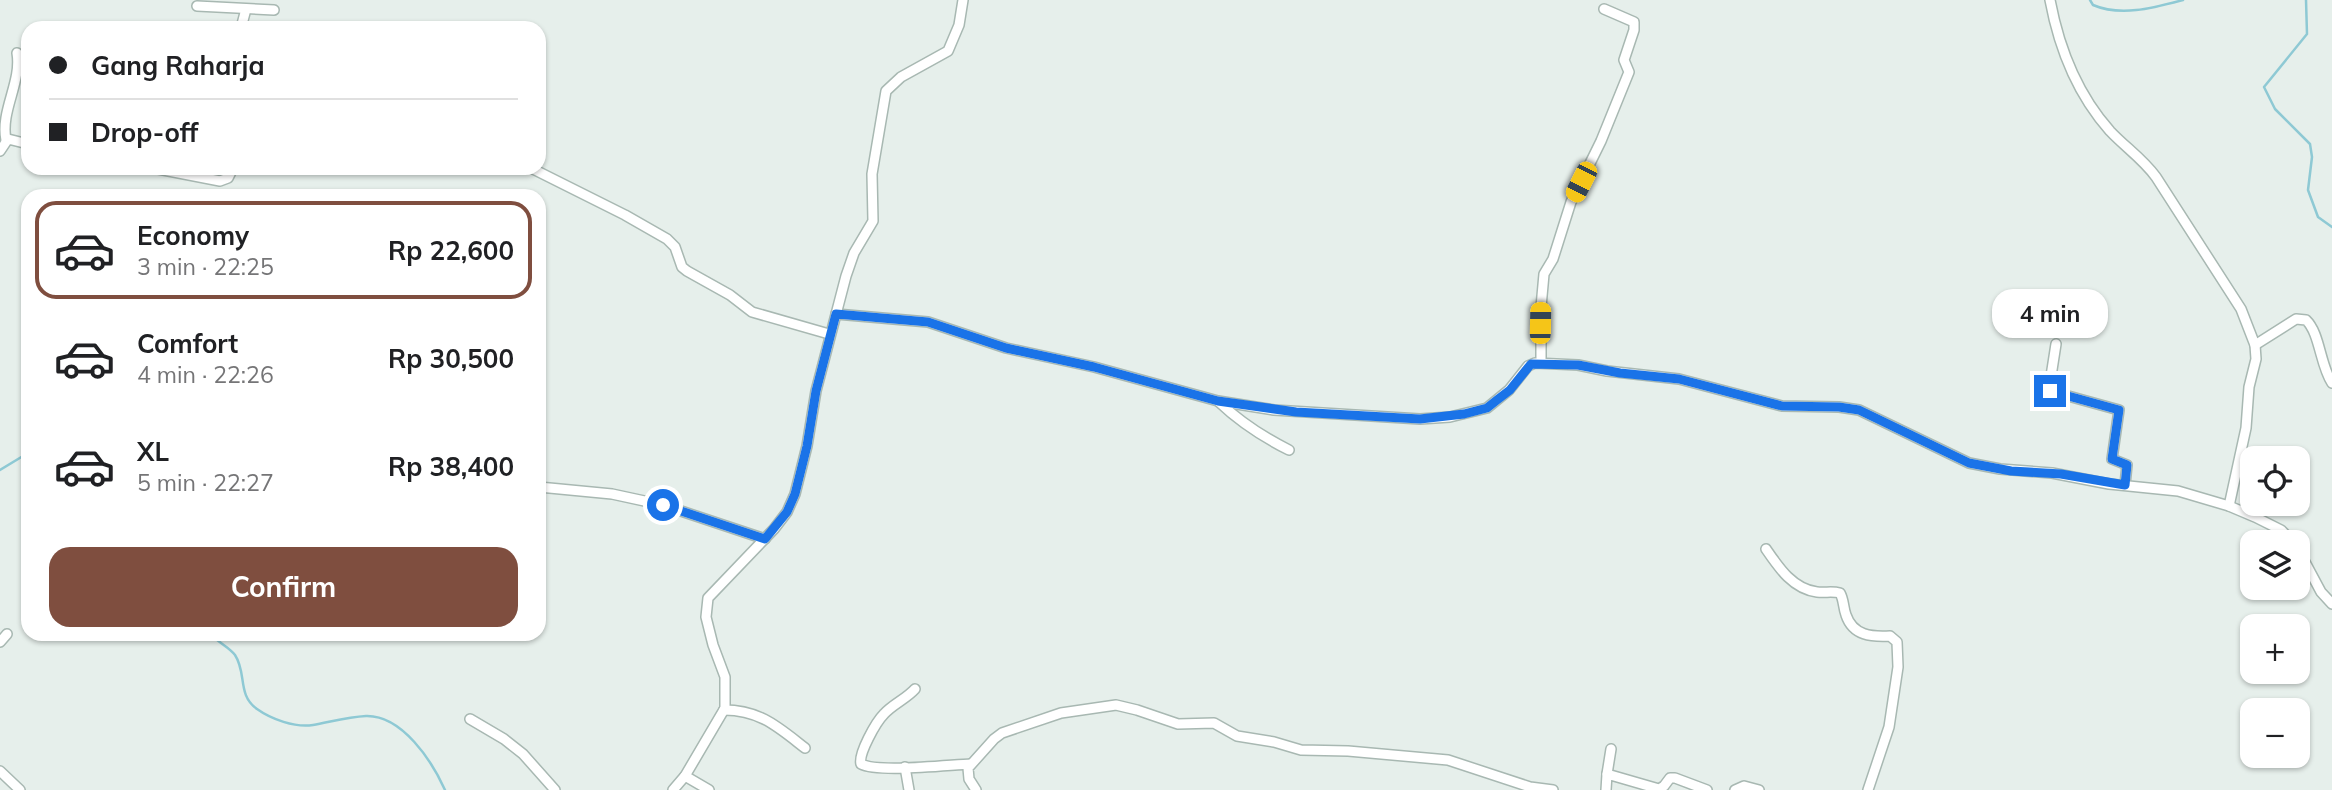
<!DOCTYPE html>
<html lang="en">
<head>
<meta charset="utf-8">
<style>
  :root { --surface:#fff; --page:#f2f2f2; --text:#202124; --muted:#757577; --line:#e0e0e0; --accent:#7f4e3f }
  body { margin:0; font-family:Mulish,sans-serif; background:var(--page); color:var(--text); height:100vh; display:flex; flex-direction:column; font-size:26px; white-space:nowrap }
  * { box-sizing:border-box; margin:0 }
  p { font-size:23px; color:var(--muted) }
  .icon { flex:none; width:38px; height:38px; fill:none; stroke:currentColor; stroke-width:2; stroke-linecap:round; stroke-linejoin:round }
  .map { position:relative; flex:1; overflow:hidden }
  .drawer { position:absolute; left:21px; top:189px; width:525px; height:452px; display:flex; flex-direction:column; background:var(--surface); border-radius:21px; box-shadow:0 2px 5px #0004 }
  .drawer>* { flex:none }
  .hud { position:absolute; left:21px; top:21px; width:525px; height:154px; border-radius:21px; box-shadow:0 2px 5px #0004; display:grid; align-content:center; height:154px; padding:0 28px; background:var(--surface) }
  .buttons { position:absolute; left:2240px; top:446px; display:grid; gap:14px }
  .buttons a { display:grid; place-items:center; width:70px; height:70px; border-radius:14px; background:var(--surface); box-shadow:0 2px 5px #0004; font-size:35px }
  .end { position:absolute; width:32px; height:32px; margin:-16px; border:9px solid #1a73e8; background:#fff; box-shadow:0 0 0 4px #fff }
  .from { border-radius:50% }
  .bubble { position:absolute; height:49px; border-radius:21px; background:var(--surface); box-shadow:0 2px 5px #0004; font-size:23px; font-weight:700; line-height:49px; text-align:center }
  .car { position:absolute; width:21px; height:42px; margin:-21px -10px; border-radius:9px; box-shadow:0 0 5px 2px #0007; background:linear-gradient(#f5c518 24%,#345 0 40%,#f5c518 0 76%,#345 0 86%,#f5c518 0) }
  .hud b { display:flex; align-items:center; gap:24px; height:66px; font-size:26px }
  .hud b+b { border-top:2px solid var(--line) }
  .hud i { width:18px; height:18px; background:var(--text) }
  ul { padding:12px 0 0; list-style:none }
  li { display:flex; align-items:center; gap:21px; height:98px; margin:0 14px 10px; padding:0 14px; border:4px solid transparent; border-radius:21px }
  li div { flex:1 }
  li b { display:block; font-size:26px }
  li em { font-style:normal; font-weight:700 }
  li.active { border-color:var(--accent) }
  li>.icon { width:63px; height:63px; stroke-width:1.5 }
  .action { display:flex; gap:14px; margin-top:auto; padding:14px 28px }
  .action a { flex:1; height:80px; border-radius:21px; background:var(--accent); color:#fff; font-size:28px; font-weight:700; line-height:80px; text-align:center }
  .map>svg:first-child { display:block }
  .lines { fill:none; stroke-linecap:round; stroke-linejoin:round }
  .stream { stroke:#8ec9d4; stroke-width:2.5 }
  .street-casing { stroke:#a8b8b2; stroke-width:12 }
  .street { stroke:#fff; stroke-width:9 }
  .route { stroke:#1a73e8; stroke-width:9 }
</style>
</head>
<body>
<div class="map">
<svg width="2332" height="790" viewBox="0 0 2332 790">
  <rect width="100%" height="100%" fill="#e6efeb"/>
  <g class="lines">
    <g class="stream">
      <path d="M2090 0 2093 5C2121 17 2153 8 2183 0"/>
      <polyline points="2306,0 2307,34 2264,87 2275,109 2310,144 2312,157 2308,190 2318,217 2332,227"/>
      <polyline points="0,470 28,453"/>
      <path d="M211 634C217 642 229 647 235 655 247 673 237 695 257 709 271 719 295 728 313 725 330 722 348 717 366 716 402 715 432 761 445 790"/>
    </g>
    <g class="street-casing">
      <g id="street">
        <path d="M2050 0C2059 48 2077 94 2110 131 2125 147 2143 159 2156 177L2241 309 2255 345 2256 359 2249 387 2246 428 2229 506"/>
        <polyline points="197,6 274,10"/>
        <polyline points="241,28 246,9"/>
        <path d="M6 140C0 111 22 82 17 53"/>
        <polyline points="0,151 8,139 28,144"/>
        <polyline points="153,168 220,181 228,178 233,168"/>
        <polyline points="531,168 625,215 667,239 675,247 682,267 687,271 730,295 752,312 829,334"/>
        <polyline points="836,314 928,322 1006,348 1094,367 1218,401 1274,410 1420,419 1450,417 1487,408 1509,390 1528,366 1535,363 1578,365 1607,371 1679,379 1782,406 1839,407 1859,410 1969,463 2000,469 2052,473 2109,484 2178,491 2229,506 2255,517 2281,530 2293,542"/>
        <polyline points="2056,344 2049,389 2050,391 2119,410 2112,459 2127,465 2125,485"/>
        <path d="M2255 345 2296 319 2306 320C2320 333 2320 365 2332 383"/>
        <polyline points="1541,363 1541,307 1544,274 1553,259 1571,202 1601,141 1629,72 1624,60 1634,30 1634,22 1604,9"/>
        <path d="M1219 402C1240 422 1263 437 1289 450"/>
        <polyline points="539,487 612,494 663,505 765,539"/>
        <path d="M1766 549C1779 568 1793 589 1817 592 1825 593 1832 591 1840 593 1844 600 1843 607 1846 615 1853 636 1872 637 1890 636L1897 642 1898 667 1889 727 1868 790"/>
        <polyline points="2298,549 2321,592 2332,604"/>
        <polyline points="0,642 7,634"/>
        <path d="M915 689C906 699 893 704 884 714 876 722 858 754 861 764 878 773 948 765 971 764"/>
        <path d="M724 710C760 710 778 727 805 748"/>
        <polyline points="470,719 504,739 523,754 555,790"/>
        <polyline points="905,767 909,790"/>
        <polyline points="0,771 20,790"/>
        <polyline points="1607,774 1611,749"/>
        <polyline points="685,776 709,790"/>
        <polyline points="673,790 685,776 725,708 725,677 713,645 706,617 708,598 774,529 787,512 795,494 807,446 816,391 846,276 854,253 873,221 872,174 886,91 901,77 948,51 959,25 963,0"/>
        <polyline points="976,790 969,779 968,768 994,739 1002,733 1061,713 1116,705 1137,710 1178,724 1214,723 1237,736 1274,742 1301,750 1348,751 1448,760 1530,787 1553,790"/>
        <polyline points="1606,790 1607,774 1659,789 1664,786 1670,778 1675,778 1707,790"/>
        <polyline points="1735,790 1744,786 1759,790"/>
      </g>
    </g>
    <use href="#street" class="street"/>
  </g>
  <g class="lines">
    <polyline class="route" points="663,505 765,539 787,512 795,494 807,446 816,391 836,314 928,322 1006,348 1094,367 1218,401 1296,412 1420,419 1464,414 1487,408 1497,400 1510,390 1531,364 1578,365 1620,373 1679,379 1782,406 1839,407 1859,410 1969,463 2011,471 2061,474 2125,485 2127,465 2112,459 2119,410 2050,391"/>
  </g>
</svg>
<div class="buttons">
<a><svg class="icon" aria-label="locate" viewBox="0 0 24 24"><circle cx="12" cy="12" r="6"/><path d="M12 2v4M12 18v4M2 12h4M18 12h4"/></svg></a>
<a><svg class="icon" aria-label="layers" viewBox="0 0 24 24"><path d="M12 4l9 5-9 5-9-5zM3 14l9 5 9-5"/></svg></a>
<a>+</a>
<a>−</a>
</div>
<i class="end from" style="left:663px;top:505px"></i>
<i class="end" style="left:2050px;top:391px"></i>
<div class="bubble" style="left:1992px;top:289px;width:116px">4 min</div>
<i class="car" style="left:1581px;top:182px;rotate:207deg"></i>
<i class="car" style="left:1540px;top:323px;rotate:1deg"></i>
<div class="hud">
<b><i class="from"></i>Gang Raharja</b>
<b><i></i>Drop-off</b>
</div>
<section class="drawer">
<ul>
<li class="active"><svg class="icon" aria-label="car" viewBox="0 0 24 24"><path d="M5 17H2v-5l4-1 3-4h7l3 4 3 1v5h-3M9 17h6M6 11h13"/><circle cx="7" cy="17" r="2"/><circle cx="17" cy="17" r="2"/></svg><div><b>Economy</b><p>3 min · 22:25</p></div><em>Rp 22,600</em></li>
<li><svg class="icon" aria-label="car" viewBox="0 0 24 24"><path d="M5 17H2v-5l4-1 3-4h7l3 4 3 1v5h-3M9 17h6M6 11h13"/><circle cx="7" cy="17" r="2"/><circle cx="17" cy="17" r="2"/></svg><div><b>Comfort</b><p>4 min · 22:26</p></div><em>Rp 30,500</em></li>
<li><svg class="icon" aria-label="car" viewBox="0 0 24 24"><path d="M5 17H2v-5l4-1 3-4h7l3 4 3 1v5h-3M9 17h6M6 11h13"/><circle cx="7" cy="17" r="2"/><circle cx="17" cy="17" r="2"/></svg><div><b>XL</b><p>5 min · 22:27</p></div><em>Rp 38,400</em></li>
</ul>
<div class="action"><a>Confirm</a></div>
</section>
</div>
</body>
</html>
